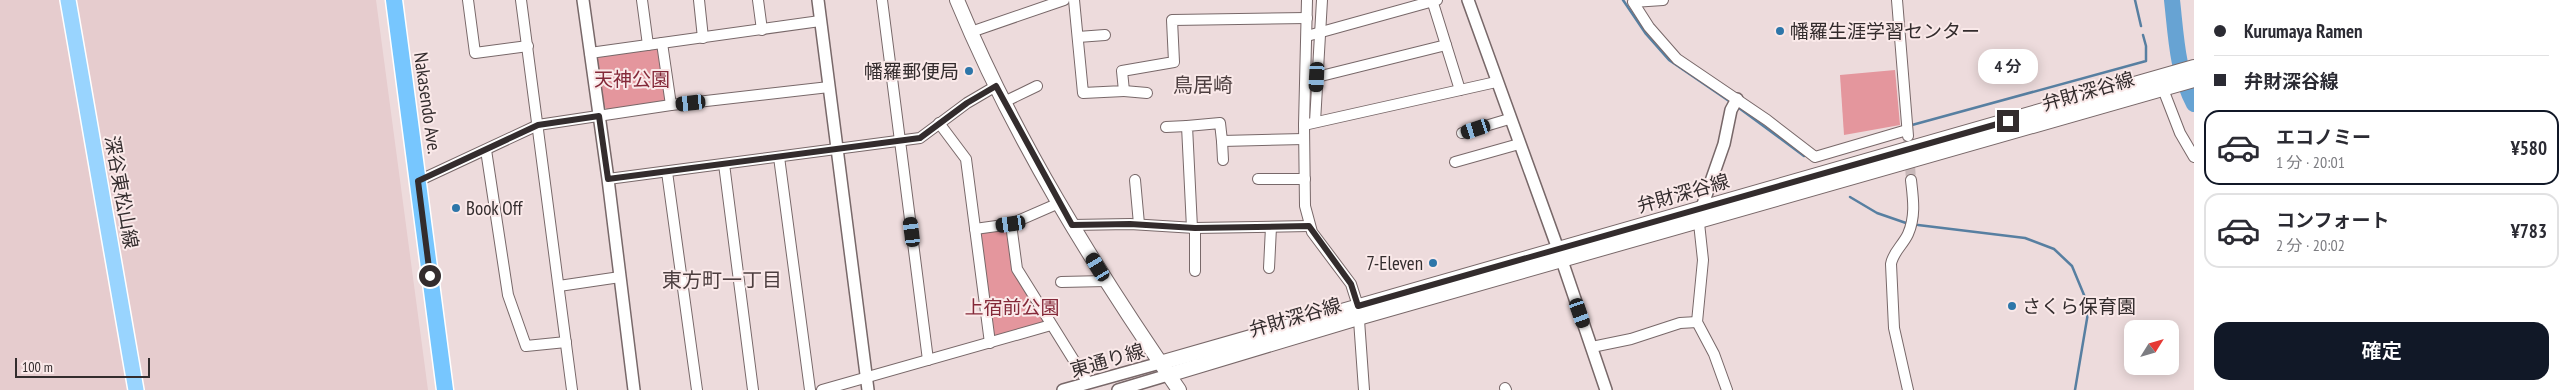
<!DOCTYPE html>
<html lang="ja">
<head>
<meta charset="utf-8">
<style>
  :root { --surface:#fff; --page:#f7f7f7; --text:#2b2b33; --muted:#7c7c81; --line:#e1e1e2; --accent:#111827 }
  body { margin:0; font-family:"PT Sans Narrow","Noto Sans JP",sans-serif; background:var(--page); color:var(--text); height:100vh; display:flex; flex-direction:column; font-size:19px; white-space:nowrap }
  * { box-sizing:border-box; margin:0 }
  p { font-size:16px; color:var(--muted) }
  .icon { flex:none; width:28px; height:28px; fill:none; stroke:currentColor; stroke-width:2; stroke-linecap:round; stroke-linejoin:round }
  .map { position:relative; flex:1; overflow:hidden }
  .panel { display:flex; flex-direction:column; background:var(--surface); width:375px }
  .panel>* { flex:none }
  .hud { display:grid; align-content:center; height:110px; padding:0 20px; background:var(--surface) }
  .needle { width:32px; rotate:53deg }
  .tools { position:absolute; left:2124px; top:320px; display:grid; gap:10px }
  .tools a { display:grid; place-items:center; width:55px; height:55px; border-radius:10px; background:var(--surface); box-shadow:0 2px 12px #0003; font-size:25px }
  .scale { position:absolute; left:15px; bottom:12px; width:135px; box-sizing:border-box; padding-left:5px; border:2px solid #332c2d; border-top:0; font-size:14px; line-height:18px; white-space:nowrap; color:#332c2d; -webkit-text-stroke:4px #fae9e9; paint-order:stroke }
  .end { position:absolute; width:22px; height:22px; margin:-11px; border:6px solid #332c2d; background:#fff; box-shadow:0 0 0 2px #fff }
  .from { border-radius:50% }
  .bubble { position:absolute; height:35px; border-radius:15px; background:var(--surface); box-shadow:0 2px 12px #0003; font-size:16px; font-weight:600; line-height:35px; text-align:center }
  .car { position:absolute; width:15px; height:30px; margin:-15px -8px; border-radius:6px; box-shadow:0 0 4px 1px #0007; background:linear-gradient(#222 24%,#8ab4d8 0 40%,#222 0 76%,#8ab4d8 0 86%,#222 0) }
  .hud b { display:flex; align-items:center; gap:18px; height:48px; font-size:19px }
  .hud b+b { border-top:1px solid var(--line) }
  .hud i { width:12px; height:12px; background:var(--text) }
  ul { padding:0; list-style:none }
  li { display:flex; align-items:center; gap:15px; height:75px; margin:0 10px 8px; padding:0 10px; border:2px solid var(--line); border-radius:15px }
  li div { flex:1 }
  li b { display:block; font-size:19px }
  li em { font-style:normal; font-weight:600 }
  li.selected { border-color:var(--accent) }
  li>.icon { width:45px; height:45px; stroke-width:1.5 }
  .button { display:flex; gap:10px; margin-top:auto; padding:10px 20px }
  .button a { flex:1; height:58px; border-radius:15px; background:var(--accent); color:#fff; font-size:20px; font-weight:600; line-height:58px; text-align:center }
  main { display:flex; flex:1; min-height:0 }
  .map>svg:first-child { display:block }
  .built { fill:#e6ccce }
  .green { fill:#e4969d }
  .lines { fill:none; stroke-linecap:round; stroke-linejoin:round }
  .stream { stroke:#577fa1; stroke-width:2.5 }
  .river { stroke:#67a3d3; stroke-width:16 }
  .minor-tunnel { stroke:#c8b8b9; stroke-width:10; stroke-dasharray:10 5; stroke-linecap:butt }
  .minor-casing { stroke:#786869; stroke-width:12 }
  .tertiary-casing { stroke:#786869; stroke-width:14 }
  .secondary-casing { stroke:#786869; stroke-width:16 }
  .primary-casing { stroke:#fff; stroke-width:18 }
  .trunk-casing { stroke:#fff; stroke-width:19 }
  .minor { stroke:#fff; stroke-width:10 }
  .tertiary { stroke:#fff; stroke-width:11 }
  .secondary { stroke:#fff; stroke-width:14 }
  .primary { stroke:#99d4fe; stroke-width:15 }
  .trunk { stroke:#77c6fe; stroke-width:16 }
  .route { stroke:#332c2d; stroke-width:6 }
  .poi-dot { fill:#2d76a9; stroke:#fae9e9; stroke-width:2 }
  .labels { text-anchor:middle; stroke-width:4; stroke-linejoin:round; paint-order:stroke }
  .poi-label { font-size:19px; fill:#332c2d; stroke:#fae9e9; text-anchor:start }
  .park-label { font-size:19px; fill:#842939; stroke:#fae9e9 }
  .street-label { font-size:19px; fill:#332c2d; stroke:#fae9e9 }
  .neighbourhood-label { font-size:20px; fill:#4c3e3f; stroke:#fae9e9 }
</style>
</head>
<body>
<main>
<div class="map">
<svg width="2194" height="390" viewBox="0 0 2194 390">
  <rect width="100%" height="100%" fill="#eddbdc"/>
  <polygon class="built" points="0,0 376,0 428,390 0,390"/>
  <g class="green">
    <polygon points="657,49 660,52 667,99 665,102 608,110 603,106 597,60 600,56"/>
    <polygon points="1895,70 1900,125 1844,135 1840,75"/>
    <polygon points="1006,229 1009,231 1014,270 1045,319 1044,323 996,337 993,335 980,235 982,232"/>
  </g>
  <g class="lines">
    <g class="stream">
      <polyline points="1623,0 1646,34 1669,60 1729,101"/>
      <polyline points="2135,0 2141,26"/>
      <polyline points="1739,108 1804,156"/>
      <polyline points="1912,125 2146,61 2146,46 2143,35"/>
      <polyline points="1850,197 1877,213 1906,223"/>
      <polyline points="1918,225 2025,238 2054,249 2072,266 2089,307 2075,390"/>
    </g>
    <path class="river" d="M2172 0C2176 35 2177 72 2194 104"/>
    <polyline class="minor-tunnel" points="1908,136 1911,180"/>
    <g class="minor-casing">
      <g id="minor">
        <polyline points="468,0 475,53 528,46"/>
        <polyline points="521,0 572,390"/>
        <polyline points="642,0 648,45"/>
        <polyline points="699,0 703,38"/>
        <polyline points="758,0 762,30"/>
        <polyline points="882,0 928,360"/>
        <polyline points="1074,0 1083,93 1124,91 1122,71 1174,62 1172,20 1307,18"/>
        <polyline points="1307,0 1304,125 1305,206 1312,232 1351,284 1358,306 1364,390"/>
        <polyline points="1432,0 1460,90"/>
        <polyline points="1663,0 1633,2 1649,27 1677,59 1767,120 1815,157 1907,130"/>
        <polyline points="1897,0 1908,136"/>
        <polyline points="971,32 1064,0"/>
        <polyline points="1307,36 1437,0"/>
        <polyline points="1078,37 1105,35"/>
        <polyline points="662,43 671,105"/>
        <polyline points="590,53 820,21"/>
        <polyline points="1317,77 1446,45"/>
        <polyline points="2161,84 2180,133 2194,157"/>
        <polyline points="1124,91 1147,93"/>
        <polyline points="1004,102 1037,86"/>
        <polyline points="1315,122 1322,0"/>
        <polyline points="939,123 966,159 990,343"/>
        <polyline points="1304,125 1496,82"/>
        <polyline points="1166,127 1187,126"/>
        <polyline points="1462,133 1509,119"/>
        <polyline points="1222,141 1223,160"/>
        <polyline points="486,150 508,295 526,346 566,342"/>
        <polyline points="779,157 810,390"/>
        <polyline points="1455,162 1519,144"/>
        <polyline points="724,164 753,390"/>
        <polyline points="667,172 697,390"/>
        <polyline points="608,179 920,138 967,103 996,86"/>
        <polyline points="1258,179 1305,179"/>
        <polyline points="1135,180 1139,224"/>
        <polyline points="418,181 538,125 671,105 829,87"/>
        <polyline points="1700,215 1699,223 1703,260 1697,322 1714,354 1727,390"/>
        <polyline points="1011,224 1017,269 1088,383"/>
        <polyline points="1072,225 1130,224 1195,228 1309,226"/>
        <polyline points="1192,228 1187,126 1220,123 1222,141 1304,139"/>
        <polyline points="975,229 1011,224 1059,203"/>
        <polyline points="1269,268 1271,227"/>
        <polyline points="1195,271 1195,228"/>
        <polyline points="1061,282 1106,281"/>
        <polyline points="559,286 620,277"/>
        <polyline points="1592,347 1631,339 1680,323 1697,322"/>
        <polyline points="1505,388 1506,390"/>
        <polyline points="822,390 1051,325"/>
        <path d="M1908 390 1894 328 1891 264C1893 252 1903 245 1908 234 1916 216 1913 198 1911 180"/>
      </g>
    </g>
    <g class="tertiary-casing">
      <g id="tertiary">
        <polyline points="583,0 608,179 634,390"/>
        <polyline points="818,0 868,390"/>
        <polyline points="1468,0 1558,249 1606,390"/>
        <polyline points="1702,207 1724,144 1731,110 1737,99"/>
        <polyline points="1063,390 1160,363"/>
        <polyline points="1118,390 1168,375"/>
      </g>
    </g>
    <g class="secondary-casing">
      <g id="secondary">
        <path d="M957 0C1014 138 1094 267 1179 390"/>
        <polyline points="1160,363 2194,67"/>
        <polyline points="1168,375 1358,318 2194,80"/>
      </g>
    </g>
    <g class="primary-casing">
      <polyline id="primary" points="68,0 136,390"/>
    </g>
    <g class="trunk-casing">
      <polyline id="trunk" points="394,0 445,390"/>
    </g>
    <use href="#minor" class="minor"/>
    <use href="#tertiary" class="tertiary"/>
    <use href="#secondary" class="secondary"/>
    <use href="#primary" class="primary"/>
    <use href="#trunk" class="trunk"/>
  </g>
  <g class="lines">
    <polyline class="route" points="430,276 418,181 538,125 599,116 608,179 920,138 967,103 996,86 1072,225 1130,224 1195,228 1309,226 1351,284 1358,306 2008,121"/>
  </g>
  <g class="poi-dot">
    <circle cx="1780" cy="31" r="5"/>
    <circle cx="969" cy="71" r="5"/>
    <circle cx="456" cy="208" r="5"/>
    <circle cx="1433" cy="263" r="5"/>
    <circle cx="2012" cy="306" r="5"/>
  </g>
  <g class="labels">
    <g class="poi-label">
      <text x="1790" y="38">幡羅生涯学習センター</text>
      <text x="959" y="78" text-anchor="end">幡羅郵便局</text>
      <text x="466" y="215">Book Off</text>
      <text x="1423" y="270" text-anchor="end">7-Eleven</text>
      <text x="2022" y="313">さくら保育園</text>
    </g>
    <g class="park-label">
      <text x="632" y="86">天神公園</text>
      <text x="1012" y="314">上宿前公園</text>
    </g>
    <g class="street-label">
      <text transform="translate(2088 91) rotate(-16)" y="7">弁財深谷線</text>
      <text transform="translate(428 103) rotate(82)" y="7">Nakasendo Ave.</text>
      <text transform="translate(122 192) rotate(80)" y="7">深谷東松山線</text>
      <text transform="translate(1683 193) rotate(-16)" y="7">弁財深谷線</text>
      <text transform="translate(1295 317) rotate(-16)" y="7">弁財深谷線</text>
      <text transform="translate(1107 360) rotate(-16)" y="7">東通り線</text>
    </g>
    <g class="neighbourhood-label">
      <text x="1203" y="92">鳥居崎</text>
      <text x="722" y="287">東方町一丁目</text>
    </g>
  </g>
</svg>
<div class="tools">
<a><svg class="needle" viewBox="-14 -14 28 28"><path d="M0-13l5 13h-10z" fill="#e53935"/><path d="M0 13l5-13h-10z" fill="#7c7c81"/></svg></a>
</div>
<div class="scale">100 m</div>
<i class="end from" style="left:430px;top:276px"></i>
<i class="end" style="left:2008px;top:121px"></i>
<div class="bubble" style="left:1978px;top:49px;width:60px">4 分</div>
<i class="car" style="left:1317px;top:77px;rotate:183deg"></i>
<i class="car" style="left:691px;top:103px;rotate:264deg"></i>
<i class="car" style="left:1476px;top:129px;rotate:252deg"></i>
<i class="car" style="left:1011px;top:224px;rotate:262deg"></i>
<i class="car" style="left:912px;top:232px;rotate:353deg"></i>
<i class="car" style="left:1098px;top:267px;rotate:329deg"></i>
<i class="car" style="left:1580px;top:313px;rotate:161deg"></i>
</div>
<section class="panel">
<div class="hud">
<b><i class="from"></i>Kurumaya Ramen</b>
<b><i></i>弁財深谷線</b>
</div>
<ul>
<li class="selected"><svg class="icon" aria-label="car" viewBox="0 0 24 24"><path d="M5 17H2v-5l4-1 3-4h7l3 4 3 1v5h-3M9 17h6M6 11h13"/><circle cx="7" cy="17" r="2"/><circle cx="17" cy="17" r="2"/></svg><div><b>エコノミー</b><p>1 分 · 20:01</p></div><em>¥580</em></li>
<li><svg class="icon" aria-label="car" viewBox="0 0 24 24"><path d="M5 17H2v-5l4-1 3-4h7l3 4 3 1v5h-3M9 17h6M6 11h13"/><circle cx="7" cy="17" r="2"/><circle cx="17" cy="17" r="2"/></svg><div><b>コンフォート</b><p>2 分 · 20:02</p></div><em>¥783</em></li>
</ul>
<div class="button"><a>確定</a></div>
</section>
</main>
</body>
</html>
